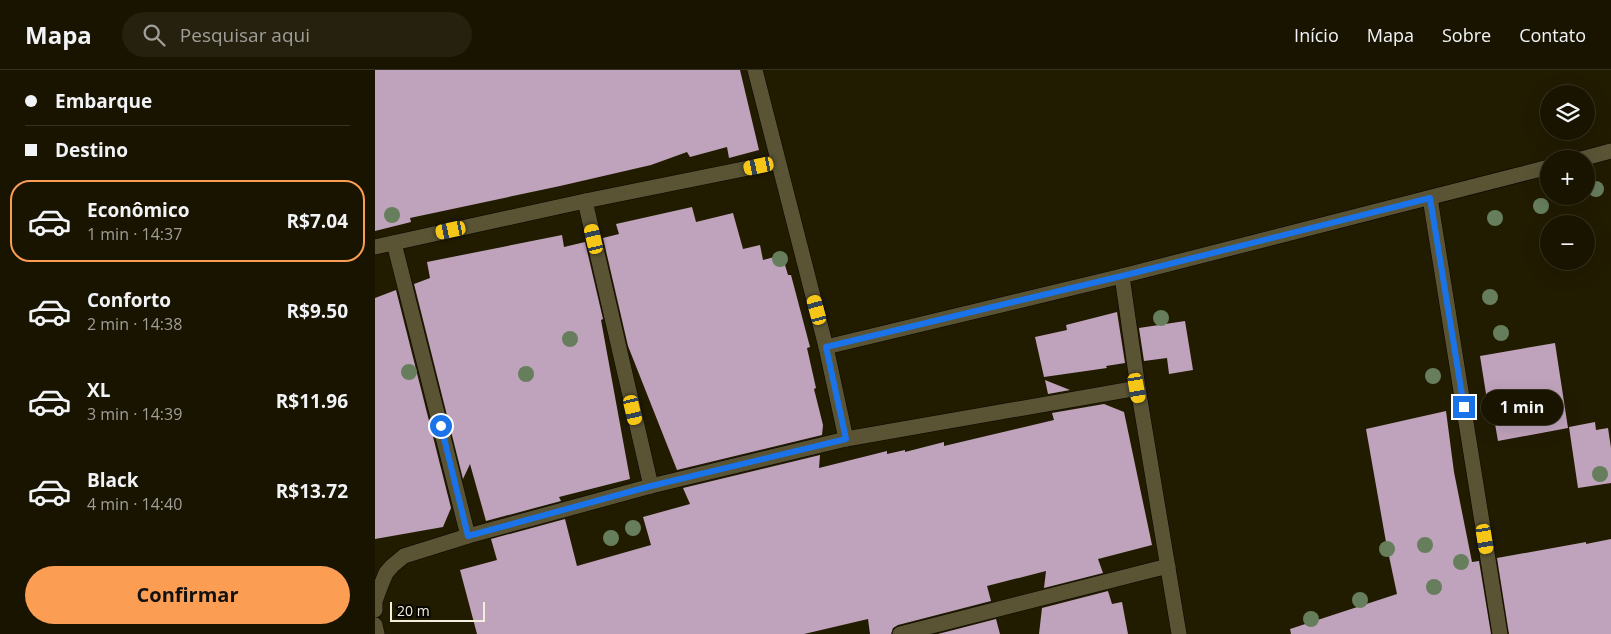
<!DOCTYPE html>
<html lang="pt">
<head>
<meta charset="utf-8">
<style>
  :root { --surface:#191400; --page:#26210f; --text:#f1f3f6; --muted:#9f9e99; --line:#373322; --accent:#fc9d54 }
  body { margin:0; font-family:"Open Sans",sans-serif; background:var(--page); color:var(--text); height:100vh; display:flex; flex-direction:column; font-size:19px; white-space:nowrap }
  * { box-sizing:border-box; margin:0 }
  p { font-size:16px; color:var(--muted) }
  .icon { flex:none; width:28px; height:28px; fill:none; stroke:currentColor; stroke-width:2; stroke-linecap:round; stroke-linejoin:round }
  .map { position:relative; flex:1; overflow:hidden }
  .panel { display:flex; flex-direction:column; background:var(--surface); width:375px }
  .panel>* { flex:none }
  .hud { display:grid; align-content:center; height:110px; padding:0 25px; background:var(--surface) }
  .fabs { position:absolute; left:1165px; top:15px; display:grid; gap:10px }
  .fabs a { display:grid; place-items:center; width:55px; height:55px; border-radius:50%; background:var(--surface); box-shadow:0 5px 20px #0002,0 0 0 1px var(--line); font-size:25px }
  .scale { position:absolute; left:15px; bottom:12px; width:95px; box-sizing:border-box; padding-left:5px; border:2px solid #f2efde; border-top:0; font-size:14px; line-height:18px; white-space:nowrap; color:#f2efde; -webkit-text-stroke:4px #080600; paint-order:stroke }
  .end { position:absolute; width:22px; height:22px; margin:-11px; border:6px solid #1a73e8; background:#fff; box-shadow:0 0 0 2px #fff }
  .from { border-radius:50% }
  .bubble { position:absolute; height:35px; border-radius:18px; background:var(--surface); box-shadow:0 5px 20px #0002,0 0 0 1px var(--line); font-size:16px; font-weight:700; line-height:35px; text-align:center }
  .car { position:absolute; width:15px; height:30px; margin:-15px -8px; border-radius:6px; box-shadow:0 0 4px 1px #0007; background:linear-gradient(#f5c518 24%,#345 0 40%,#f5c518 0 76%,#345 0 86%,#f5c518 0) }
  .hud b { display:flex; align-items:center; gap:18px; height:48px; font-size:19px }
  .hud b+b { border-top:1px solid var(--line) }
  .hud i { width:12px; height:12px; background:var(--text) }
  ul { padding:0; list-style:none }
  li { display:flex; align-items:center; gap:15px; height:82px; margin:0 10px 8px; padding:0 15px; border:2px solid transparent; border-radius:20px }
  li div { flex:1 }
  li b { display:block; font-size:19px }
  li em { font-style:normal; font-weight:700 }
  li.selected { border-color:var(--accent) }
  li>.icon { width:45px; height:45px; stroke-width:1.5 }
  .cta { display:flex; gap:10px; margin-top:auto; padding:10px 25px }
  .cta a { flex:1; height:58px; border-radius:30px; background:var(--accent); color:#111; font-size:20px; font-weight:700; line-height:58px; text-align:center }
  header { display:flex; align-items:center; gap:30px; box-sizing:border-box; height:70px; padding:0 25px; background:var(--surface); border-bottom:1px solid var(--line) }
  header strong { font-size:24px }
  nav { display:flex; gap:28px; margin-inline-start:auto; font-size:18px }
  .search { width:350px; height:45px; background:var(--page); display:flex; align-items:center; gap:12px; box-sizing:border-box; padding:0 18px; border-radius:28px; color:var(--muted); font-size:19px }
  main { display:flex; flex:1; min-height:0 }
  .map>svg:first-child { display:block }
  .building { fill:#bfa3bc }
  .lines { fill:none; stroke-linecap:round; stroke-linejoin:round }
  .minor-casing { stroke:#0a0600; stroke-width:16 }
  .minor { stroke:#5a5435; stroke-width:15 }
  .tree { fill:#677e5d }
  .route { stroke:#1a73e8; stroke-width:6 }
</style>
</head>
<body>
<header>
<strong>Mapa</strong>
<div class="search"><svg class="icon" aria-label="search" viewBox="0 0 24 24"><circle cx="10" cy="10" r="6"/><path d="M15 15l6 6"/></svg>Pesquisar aqui</div>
<nav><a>Início</a><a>Mapa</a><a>Sobre</a><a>Contato</a></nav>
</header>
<main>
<section class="panel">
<div class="hud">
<b><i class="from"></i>Embarque</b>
<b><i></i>Destino</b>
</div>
<ul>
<li class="selected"><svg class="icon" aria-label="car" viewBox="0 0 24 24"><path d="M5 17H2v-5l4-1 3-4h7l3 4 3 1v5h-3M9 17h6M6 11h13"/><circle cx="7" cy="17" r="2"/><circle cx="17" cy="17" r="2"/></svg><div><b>Econômico</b><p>1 min · 14:37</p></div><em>R$7.04</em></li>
<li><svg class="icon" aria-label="car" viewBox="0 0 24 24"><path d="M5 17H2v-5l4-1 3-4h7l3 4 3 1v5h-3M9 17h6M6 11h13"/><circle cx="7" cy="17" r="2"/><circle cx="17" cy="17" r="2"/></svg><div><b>Conforto</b><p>2 min · 14:38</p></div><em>R$9.50</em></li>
<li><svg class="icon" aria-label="car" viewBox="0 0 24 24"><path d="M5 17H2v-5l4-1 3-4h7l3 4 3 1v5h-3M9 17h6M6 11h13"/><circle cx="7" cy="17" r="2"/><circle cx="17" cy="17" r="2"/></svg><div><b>XL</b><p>3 min · 14:39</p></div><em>R$11.96</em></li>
<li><svg class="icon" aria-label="car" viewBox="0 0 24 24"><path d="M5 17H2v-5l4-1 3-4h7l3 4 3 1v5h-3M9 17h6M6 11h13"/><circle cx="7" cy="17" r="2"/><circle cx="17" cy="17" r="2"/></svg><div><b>Black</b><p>4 min · 14:40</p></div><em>R$13.72</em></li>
</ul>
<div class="cta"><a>Confirmar</a></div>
</section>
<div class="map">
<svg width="1236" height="564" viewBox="0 0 1236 564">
  <rect width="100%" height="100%" fill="#211b00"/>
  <g class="building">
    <polygon points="0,0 365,0 384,80 354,88 352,77 315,87 312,82 276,95 185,116 35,148 36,152 0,161"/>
    <polygon points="317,137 321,152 358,143 368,179 385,175 388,190 407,185 413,205 416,205 435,277 432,278 441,318 439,319 448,355 447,365 302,400 253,276 228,168 244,164 241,154"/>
    <polygon points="187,165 189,177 210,172 228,249 226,250 255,409 184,427 186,431 111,451 95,394 88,409 39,214 55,208 52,192"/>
    <polygon points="21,220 76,438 68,457 0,469 0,228"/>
    <polygon points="742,242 750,293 731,296 732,298 669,307 660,267 692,260 691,255"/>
    <polygon points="810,251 818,300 794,304 792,288 769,291 764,258"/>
    <polygon points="1180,273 1193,358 1123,371 1119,348 1115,349 1105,286"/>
    <polygon points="670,310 695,320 673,324"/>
    <polygon points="729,334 749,342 777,475 723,489 728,503 669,518 671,501 612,516 616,531 523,555 518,558 516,564 495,564 493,549 429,564 102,564 85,500 122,490 116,469 190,449 202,496 276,475 268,447 315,434 308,418 445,385 444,398 512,381 512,384 530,380 530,382 569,372 569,376 679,350 677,343"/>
    <polygon points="1071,341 1079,402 1097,492 1104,491 1116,564 916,564 915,559 1022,524 1011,472 991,359"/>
    <polygon points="1220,352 1221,360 1233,358 1236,378 1236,413 1203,418 1194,357"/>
    <polygon points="1236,469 1236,564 1134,564 1122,488 1211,472 1211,474"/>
    <polygon points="733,521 737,534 747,532 753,564 664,564 667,538"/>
    <polygon points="621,549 625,564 563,564"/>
  </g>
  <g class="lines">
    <g class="minor-casing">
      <g id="minor">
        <polyline points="380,0 451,277 471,369"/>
        <polyline points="1206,89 1236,81"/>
        <polyline points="1055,128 1125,564"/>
        <polyline points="210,131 276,416"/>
        <polyline points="19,173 93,466"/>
        <polyline points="0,177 210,131 403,92"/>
        <polyline points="747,206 763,318 804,564"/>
        <polyline points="451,277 747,206 1174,97"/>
        <polyline points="0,540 0,531 6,515 11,503 17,496 29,486 93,466 276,416 471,369 763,318"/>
        <polyline points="0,555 2,564"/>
        <polyline points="525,564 793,496"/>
      </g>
    </g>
    <use href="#minor" class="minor"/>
  </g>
  <g class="tree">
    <circle cx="1221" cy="119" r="8"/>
    <circle cx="1166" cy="136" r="8"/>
    <circle cx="17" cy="145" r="8"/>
    <circle cx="1120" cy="148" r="8"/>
    <circle cx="405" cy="189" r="8"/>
    <circle cx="1115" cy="227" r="8"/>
    <circle cx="786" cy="248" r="8"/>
    <circle cx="1126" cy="263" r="8"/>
    <circle cx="195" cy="269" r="8"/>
    <circle cx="34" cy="302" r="8"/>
    <circle cx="151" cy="304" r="8"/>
    <circle cx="1058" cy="306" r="8"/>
    <circle cx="1159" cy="327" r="8"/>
    <circle cx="1225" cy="404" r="8"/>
    <circle cx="258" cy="458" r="8"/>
    <circle cx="236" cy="468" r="8"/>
    <circle cx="1050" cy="475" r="8"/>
    <circle cx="1012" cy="479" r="8"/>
    <circle cx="1086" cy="492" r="8"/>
    <circle cx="1059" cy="517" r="8"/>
    <circle cx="985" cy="530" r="8"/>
    <circle cx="936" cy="549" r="8"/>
  </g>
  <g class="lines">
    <polyline class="route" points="66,356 93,466 276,416 471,369 451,277 747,206 1055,128 1089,337"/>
  </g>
</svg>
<div class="fabs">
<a><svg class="icon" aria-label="layers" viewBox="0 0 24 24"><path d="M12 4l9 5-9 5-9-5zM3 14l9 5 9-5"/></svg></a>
<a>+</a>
<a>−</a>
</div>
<div class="scale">20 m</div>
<i class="end from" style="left:66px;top:356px"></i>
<i class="end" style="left:1089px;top:337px"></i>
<div class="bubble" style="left:1106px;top:320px;width:82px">1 min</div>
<i class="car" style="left:384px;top:96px;rotate:258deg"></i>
<i class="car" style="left:76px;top:160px;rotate:258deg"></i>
<i class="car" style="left:219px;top:169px;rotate:347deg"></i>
<i class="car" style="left:442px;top:240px;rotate:345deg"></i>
<i class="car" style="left:762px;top:318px;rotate:170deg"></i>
<i class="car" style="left:258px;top:340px;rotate:167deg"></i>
<i class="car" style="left:1110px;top:469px;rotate:171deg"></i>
</div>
</main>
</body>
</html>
